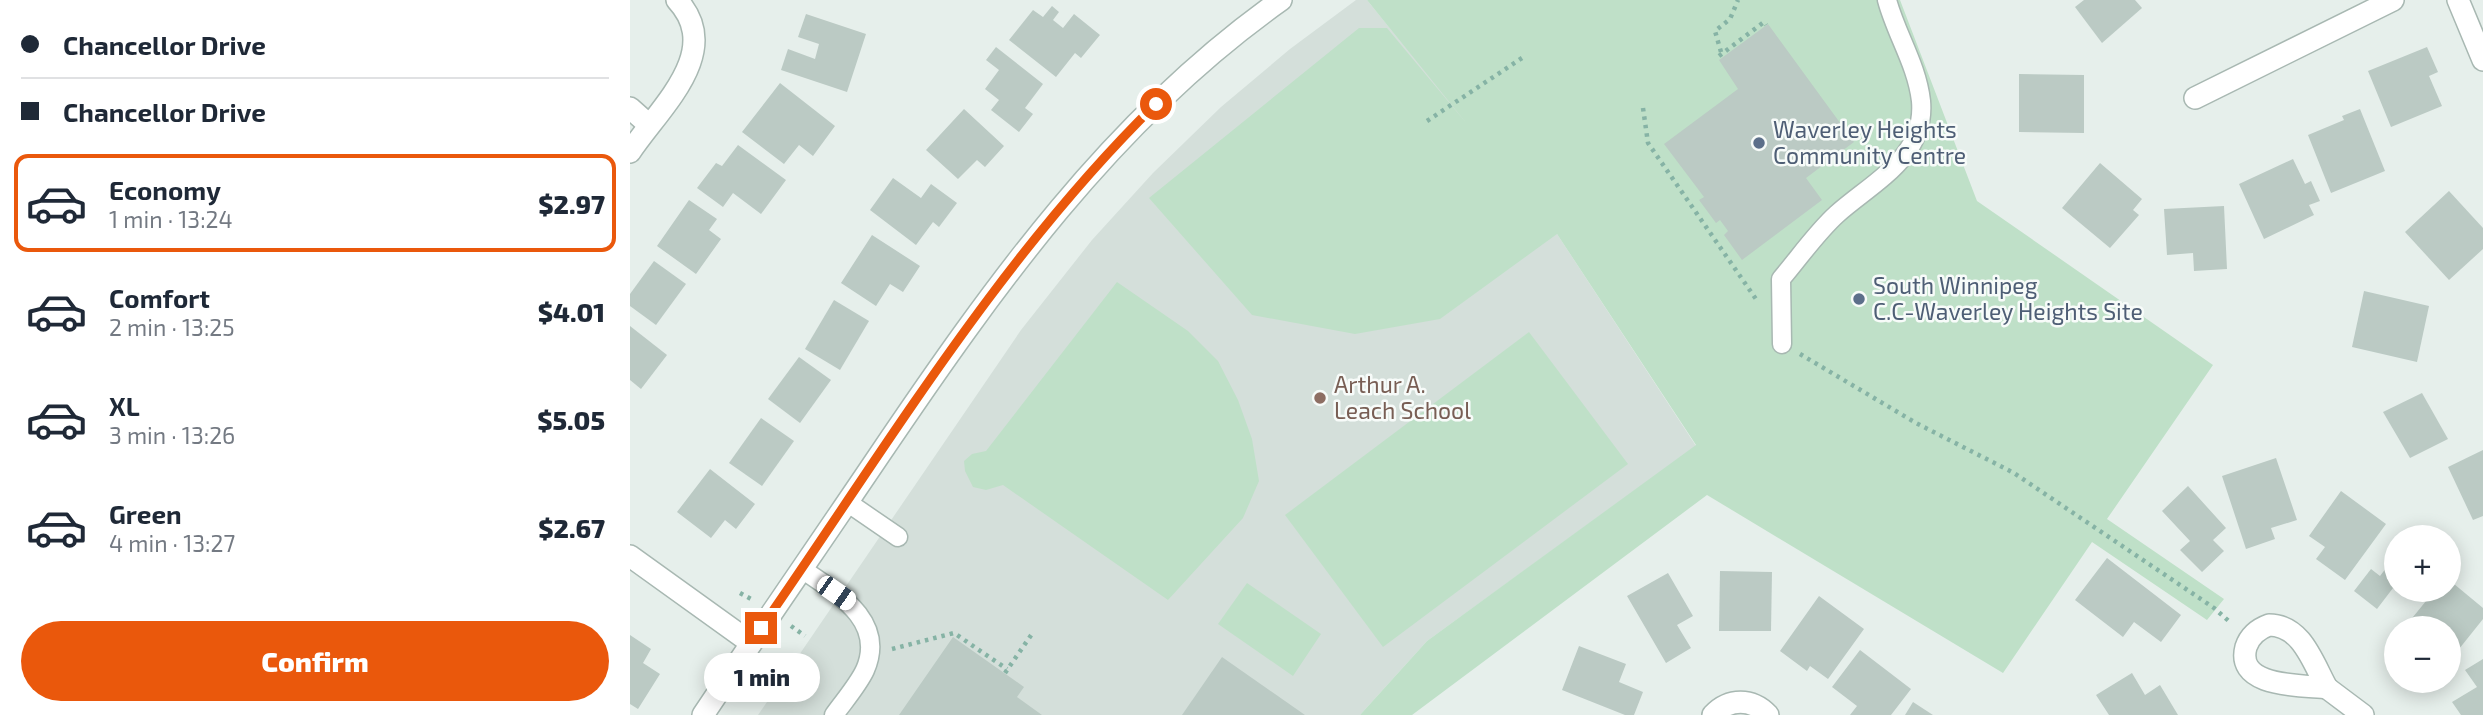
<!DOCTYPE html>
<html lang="en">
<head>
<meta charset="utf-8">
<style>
  :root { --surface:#fff; --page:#f6f6f7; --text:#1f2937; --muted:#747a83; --line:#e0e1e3; --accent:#ea580c }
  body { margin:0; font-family:"Exo 2",sans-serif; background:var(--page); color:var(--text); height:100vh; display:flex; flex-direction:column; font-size:26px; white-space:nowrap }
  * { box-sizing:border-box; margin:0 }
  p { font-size:23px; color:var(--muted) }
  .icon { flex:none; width:38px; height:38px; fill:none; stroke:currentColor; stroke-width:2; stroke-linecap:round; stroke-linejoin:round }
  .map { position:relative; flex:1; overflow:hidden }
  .sheet { display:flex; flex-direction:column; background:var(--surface); width:630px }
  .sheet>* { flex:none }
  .hud { display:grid; align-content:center; height:154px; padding:0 21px; background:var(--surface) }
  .buttons { position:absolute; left:1754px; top:525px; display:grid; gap:14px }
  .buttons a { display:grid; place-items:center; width:77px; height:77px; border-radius:50%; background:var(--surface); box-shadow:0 4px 18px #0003; font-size:35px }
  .end { position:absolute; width:32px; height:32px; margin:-16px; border:9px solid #ea580c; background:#fff; box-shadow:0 0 0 4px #fff }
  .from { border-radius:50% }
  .bubble { position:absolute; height:49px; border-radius:24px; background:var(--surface); box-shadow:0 4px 18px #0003; font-size:23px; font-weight:800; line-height:49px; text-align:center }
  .car { position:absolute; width:21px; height:42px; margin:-21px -10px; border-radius:9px; box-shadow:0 0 5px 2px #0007; background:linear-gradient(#fff 24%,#345 0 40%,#fff 0 76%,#345 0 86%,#fff 0) }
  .hud b { display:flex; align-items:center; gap:24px; height:66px; font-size:26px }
  .hud b+b { border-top:2px solid var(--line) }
  .hud i { width:18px; height:18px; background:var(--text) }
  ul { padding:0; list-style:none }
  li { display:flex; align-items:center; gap:21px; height:98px; margin:0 14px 10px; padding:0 7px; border:4px solid transparent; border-radius:14px }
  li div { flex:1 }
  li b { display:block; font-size:26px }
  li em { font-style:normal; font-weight:800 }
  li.current { border-color:var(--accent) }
  li>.icon { width:63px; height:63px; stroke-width:1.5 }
  .primary-button { display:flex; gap:14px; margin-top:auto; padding:14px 21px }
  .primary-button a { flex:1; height:80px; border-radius:42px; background:var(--accent); color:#fff; font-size:28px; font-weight:800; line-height:80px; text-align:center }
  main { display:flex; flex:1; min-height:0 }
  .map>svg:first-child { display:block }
  .built { fill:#d4dfda }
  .green { fill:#bfe0c8 }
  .building { fill:#bbcac4 }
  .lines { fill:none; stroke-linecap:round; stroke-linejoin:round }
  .service-casing { stroke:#a8b8b2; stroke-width:21 }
  .minor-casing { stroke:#a8b8b2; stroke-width:24 }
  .tertiary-casing { stroke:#a8b8b2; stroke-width:24 }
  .path { stroke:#86b3a5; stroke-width:4.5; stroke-dasharray:3.5 5; stroke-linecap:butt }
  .service { stroke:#fff; stroke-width:18 }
  .minor { stroke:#fff; stroke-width:21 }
  .tertiary { stroke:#fff; stroke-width:21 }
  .route { stroke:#ea580c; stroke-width:9 }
  .service-dot { fill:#5c6f8a; stroke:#f7fbf9; stroke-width:2.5 }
  .education-dot { fill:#8d6e63; stroke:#f7fbf9; stroke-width:2.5 }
  .labels { text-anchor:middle; stroke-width:5; stroke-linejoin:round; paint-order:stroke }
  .service-label { font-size:23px; fill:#4e5e75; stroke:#f7fbf9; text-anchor:start }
  .education-label { font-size:23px; fill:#785e54; stroke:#f7fbf9; text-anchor:start }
</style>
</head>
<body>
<main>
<section class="sheet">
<div class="hud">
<b><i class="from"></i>Chancellor Drive</b>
<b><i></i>Chancellor Drive</b>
</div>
<ul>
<li class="current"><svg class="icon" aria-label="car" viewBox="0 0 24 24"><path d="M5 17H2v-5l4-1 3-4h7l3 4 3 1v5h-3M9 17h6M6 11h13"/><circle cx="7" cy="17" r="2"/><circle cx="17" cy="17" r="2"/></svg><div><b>Economy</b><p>1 min · 13:24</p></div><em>$2.97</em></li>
<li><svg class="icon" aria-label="car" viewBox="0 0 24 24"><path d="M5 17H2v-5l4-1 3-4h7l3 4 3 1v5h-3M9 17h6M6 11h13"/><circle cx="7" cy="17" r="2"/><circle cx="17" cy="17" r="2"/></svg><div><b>Comfort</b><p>2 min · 13:25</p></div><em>$4.01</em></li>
<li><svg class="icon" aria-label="car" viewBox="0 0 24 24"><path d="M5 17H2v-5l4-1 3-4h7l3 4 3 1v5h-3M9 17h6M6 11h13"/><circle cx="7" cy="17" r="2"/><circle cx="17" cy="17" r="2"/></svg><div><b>XL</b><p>3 min · 13:26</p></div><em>$5.05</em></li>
<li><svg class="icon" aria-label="car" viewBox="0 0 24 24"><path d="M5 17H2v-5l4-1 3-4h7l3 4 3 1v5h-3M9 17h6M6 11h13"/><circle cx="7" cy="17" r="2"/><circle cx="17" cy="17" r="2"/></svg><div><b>Green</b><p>4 min · 13:27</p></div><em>$2.67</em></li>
</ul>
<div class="primary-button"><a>Confirm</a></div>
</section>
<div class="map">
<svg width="1853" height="715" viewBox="0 0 1853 715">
  <rect width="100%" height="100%" fill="#e6efeb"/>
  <polygon class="built" points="726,0 737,0 927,234 1066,446 797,641 730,715 128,715 391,330 462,240 523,173 591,107 660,49"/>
  <g class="green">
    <polygon points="737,0 1270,0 1347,201 1583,365 1477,519 1594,599 1577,620 1462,542 1373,673 1077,495 782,715 730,715 797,641 1066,445 927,234 810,319 725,334 622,315 519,198 729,28 757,28 837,124"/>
    <polygon points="487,282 558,331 588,361 608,400 622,439 629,481 613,518 538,600 373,485 356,490 343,487 335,471 334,461 342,454 356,451"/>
    <polygon points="899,332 998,464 753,647 655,515"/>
    <polygon points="617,583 691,634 663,676 588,624"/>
  </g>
  <g class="building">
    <polygon points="1454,0 1505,0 1512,8 1472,43 1445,7"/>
    <polygon points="422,6 429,12 423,20 433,28 444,14 470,35 451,58 445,53 426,77 379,40 403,10 413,17"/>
    <polygon points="176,14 236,34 217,92 151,70 158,49 185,59 189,44 168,37"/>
    <polygon points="1138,24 1224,142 1176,178 1192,200 1112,260 1094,235 1098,231 1090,220 1086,223 1069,200 1074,197 1034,144 1108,89 1089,60"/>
    <polygon points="366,47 413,84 395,108 403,114 389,132 361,110 369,100 355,89 369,70 356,60"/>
    <polygon points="1797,47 1808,72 1799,76 1812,106 1761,127 1738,71"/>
    <polygon points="1389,74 1454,75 1454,133 1389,132"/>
    <polygon points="150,83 205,126 183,156 169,145 154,164 112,132"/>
    <polygon points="334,109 374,146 355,167 347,160 328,179 296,150"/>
    <polygon points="1730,109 1755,171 1701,193 1678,135 1714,120 1712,116"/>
    <polygon points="108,145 156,180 131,214 103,193 93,207 67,188 86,163 92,166"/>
    <polygon points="1663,159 1675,184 1681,181 1690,201 1679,205 1684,215 1634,239 1609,184"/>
    <polygon points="1470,163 1512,199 1503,210 1509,215 1480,248 1432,208"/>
    <polygon points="263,178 291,198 301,184 327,203 309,227 303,222 286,245 240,210"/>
    <polygon points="1819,191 1853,228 1853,249 1819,280 1775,232"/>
    <polygon points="59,200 87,219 79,230 91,239 66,274 27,246"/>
    <polygon points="1594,206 1597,269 1564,271 1563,253 1537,255 1534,209"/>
    <polygon points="242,235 290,266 273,292 260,284 246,306 211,283"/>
    <polygon points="24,261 56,284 26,325 0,306 0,294"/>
    <polygon points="1734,291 1799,306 1787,362 1722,347"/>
    <polygon points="204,300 239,321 210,370 175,349"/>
    <polygon points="0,326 37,355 11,389 0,380"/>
    <polygon points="169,357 201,380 170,423 138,399"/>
    <polygon points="1792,393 1818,439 1780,458 1753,412"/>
    <polygon points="131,418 164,441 132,486 99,463"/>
    <polygon points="1853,450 1853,516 1843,520 1818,467"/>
    <polygon points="1646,458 1667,520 1641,528 1645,539 1616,549 1592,476"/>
    <polygon points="80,469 125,504 106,529 95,520 81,538 47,512"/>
    <polygon points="1558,486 1596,528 1583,540 1594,551 1572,572 1550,550 1560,541 1532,511"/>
    <polygon points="1711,491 1756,524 1715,580 1686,559 1695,547 1679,536"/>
    <polygon points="1766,555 1766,590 1783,590 1776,598 1763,588 1747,609 1724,591 1741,569 1750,576"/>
    <polygon points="1477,558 1551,615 1531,642 1504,622 1493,637 1445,600"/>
    <polygon points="1090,571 1142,572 1141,631 1089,631"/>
    <polygon points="1038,573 1063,616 1047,625 1061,648 1036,663 997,596"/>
    <polygon points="1818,579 1853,608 1853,619 1825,654 1818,648 1818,628 1774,628 1805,590 1818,590"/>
    <polygon points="1189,596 1234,629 1198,679 1180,666 1177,671 1150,651"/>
    <polygon points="0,635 21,649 13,663 30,674 8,709 0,704"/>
    <polygon points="323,637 394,687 387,697 412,715 269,715"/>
    <polygon points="949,646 996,664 989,682 1013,692 1004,715 995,715 932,690"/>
    <polygon points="1230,650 1281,689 1261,715 1220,715 1227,706 1202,687"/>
    <polygon points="592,657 675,715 552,715"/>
    <polygon points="1853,659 1853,715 1831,715 1822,702 1847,687 1835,670"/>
    <polygon points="1502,673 1515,695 1530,685 1548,715 1479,715 1466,695"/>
    <polygon points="1283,702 1303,715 1275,715"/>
  </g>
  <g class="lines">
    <g class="service-casing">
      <g id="service">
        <path d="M1152 344 1151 279C1169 258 1186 233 1207 214 1243 182 1296 157 1291 101 1287 65 1266 34 1257 0"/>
        <polyline points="217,502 268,537"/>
        <path d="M172 569C205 592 257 620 235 670 228 685 214 701 204 715"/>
      </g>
    </g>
    <g class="minor-casing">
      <g id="minor">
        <polyline points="1828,0 1853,60"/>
        <polyline points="1565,98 1763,0"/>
        <polyline points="0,108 18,124"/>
        <path d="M0 152C29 108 95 52 47 0"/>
        <polyline points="0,556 121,643"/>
        <path d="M1639 625C1672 625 1683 663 1697 688 1672 685 1605 688 1616 647 1620 635 1628 629 1639 625Z"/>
        <polyline points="1697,688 1733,715"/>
        <path d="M1083 715C1099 698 1122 698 1138 715"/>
      </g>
    </g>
    <g class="tertiary-casing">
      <path id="tertiary" d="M73 715C131 628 190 543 248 457 363 287 482 119 651 0"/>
    </g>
    <g class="path">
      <polyline points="1091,52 1085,31 1100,19 1108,0"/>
      <polyline points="1089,56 1134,22 1136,25"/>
      <polyline points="1013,108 1018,143 1128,302"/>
      <polyline points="797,121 892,58"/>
      <polyline points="1170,354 1286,423 1384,473 1584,608 1601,623"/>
      <polyline points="110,593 123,600"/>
      <polyline points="161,626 175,636"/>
      <polyline points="262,649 324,633 377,669"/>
      <polyline points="375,673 404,631"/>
    </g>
    <use href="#service" class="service"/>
    <use href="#minor" class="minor"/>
    <use href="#tertiary" class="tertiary"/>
  </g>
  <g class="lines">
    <path class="route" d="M131 628C256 448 369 258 526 104"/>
  </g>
  <g class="service-dot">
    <circle cx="1129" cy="143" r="7"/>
    <circle cx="1229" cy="299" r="7"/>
  </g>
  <circle class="education-dot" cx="690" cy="398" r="7"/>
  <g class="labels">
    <g class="service-label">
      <text x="1143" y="138">Waverley Heights<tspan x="1143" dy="26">Community Centre</tspan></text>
      <text x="1243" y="294">South Winnipeg<tspan x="1243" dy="26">C.C-Waverley Heights Site</tspan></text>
    </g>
    <g class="education-label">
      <text x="704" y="393">Arthur A.<tspan x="704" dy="26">Leach School</tspan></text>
    </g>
  </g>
</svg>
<div class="buttons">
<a>+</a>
<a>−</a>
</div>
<i class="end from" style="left:526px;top:104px"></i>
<i class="end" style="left:131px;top:628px"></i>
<div class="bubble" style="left:74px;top:653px;width:116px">1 min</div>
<i class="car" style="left:206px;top:593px;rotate:125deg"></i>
</div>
</main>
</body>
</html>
